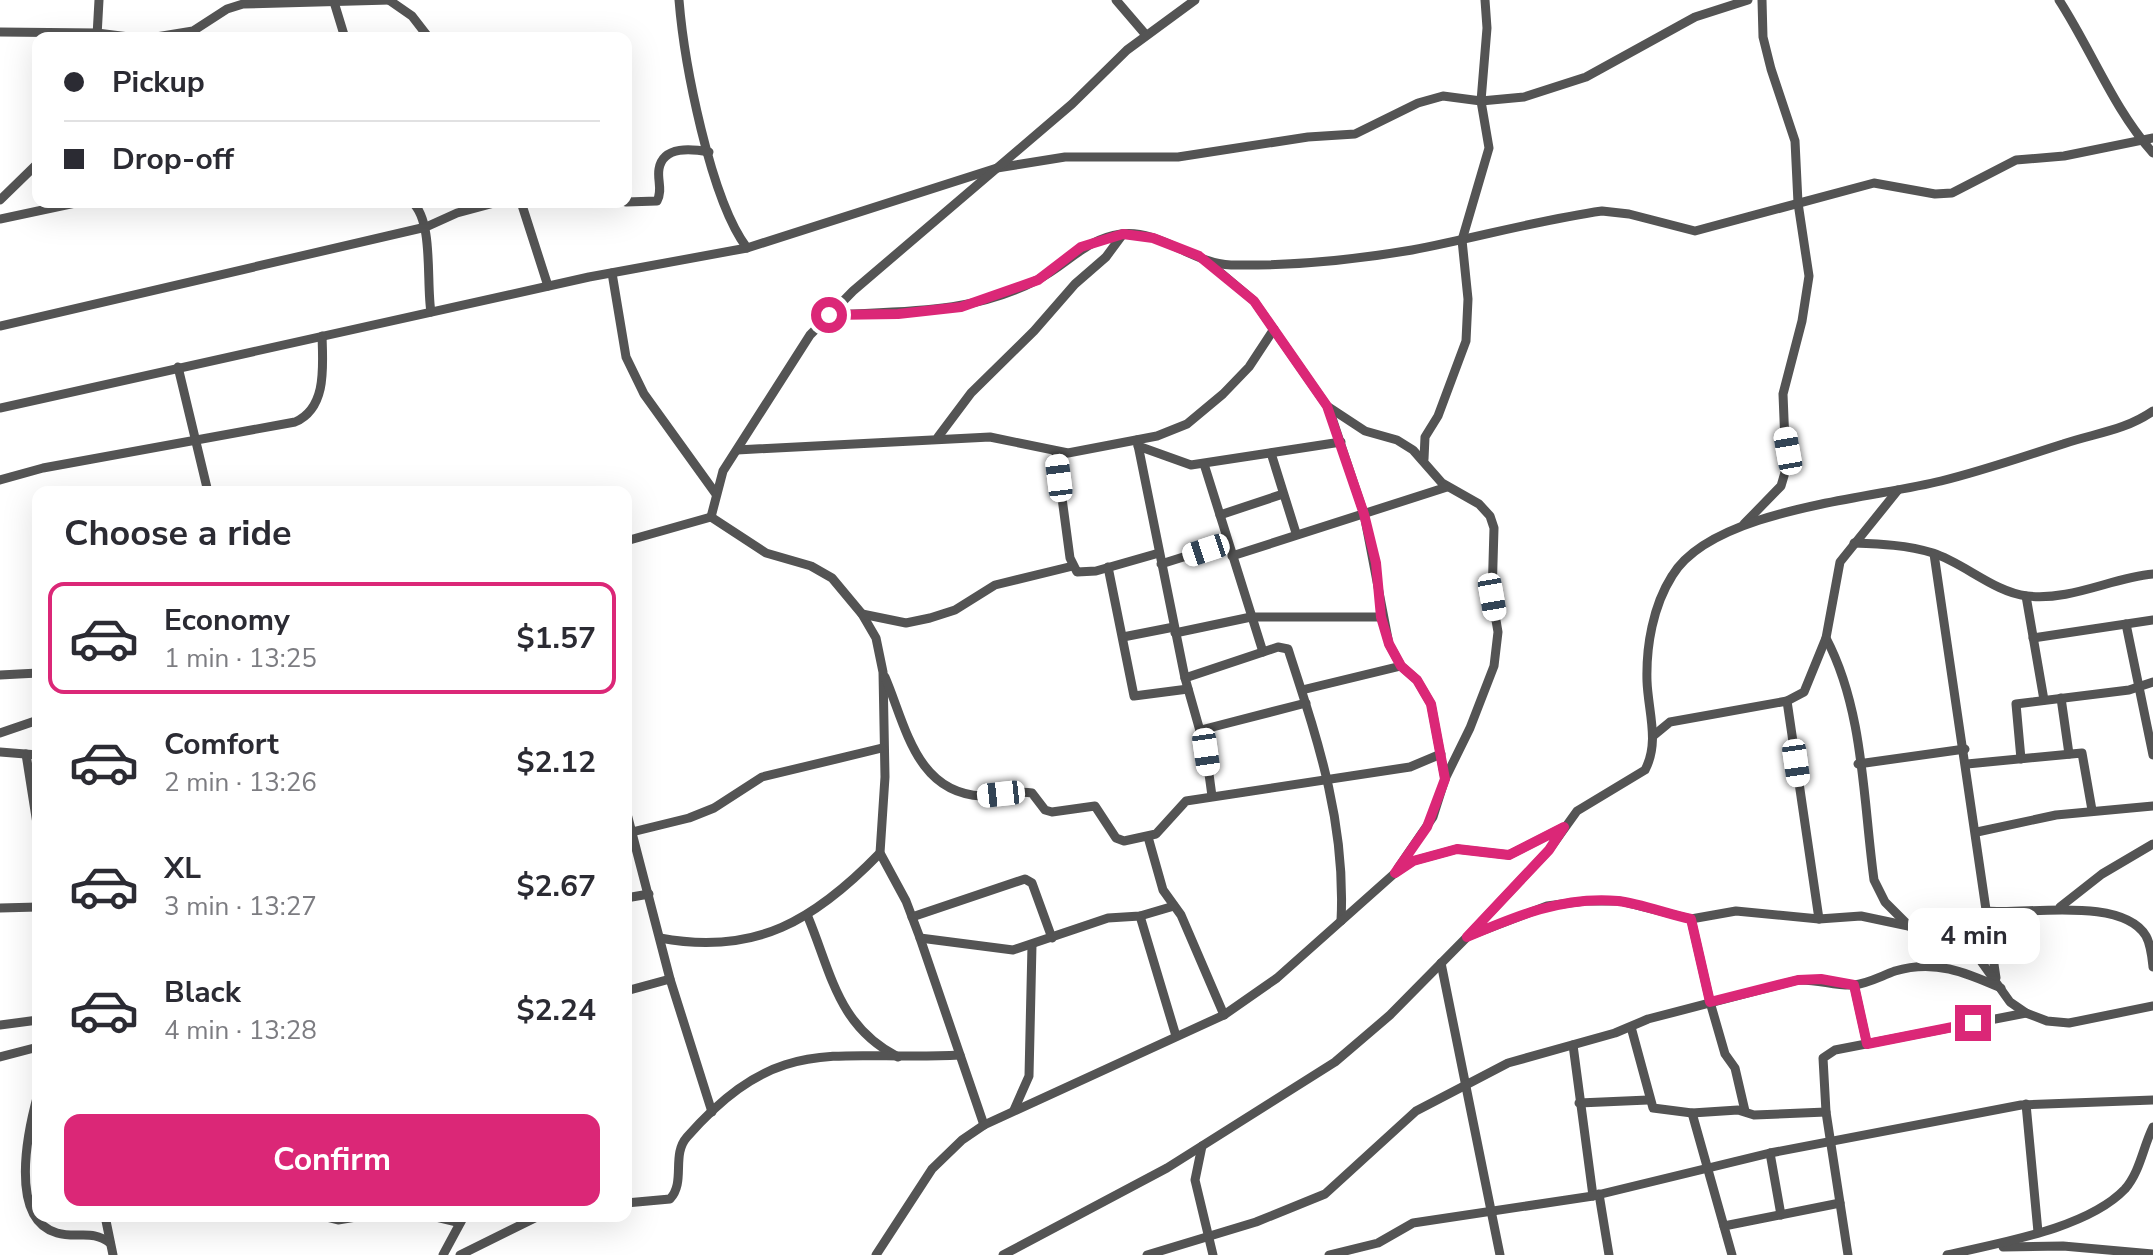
<!DOCTYPE html>
<html lang="en">
<head>
<meta charset="utf-8">
<style>
  :root { --surface:#fff; --page:#f7f7f7; --text:#2b2b33; --muted:#7c7c81; --line:#e1e1e2; --accent:#db2777 }
  body { margin:0; font-family:"Nunito Sans",sans-serif; background:var(--page); color:var(--text); height:100vh; display:flex; flex-direction:column; font-size:30px; white-space:nowrap }
  * { box-sizing:border-box; margin:0 }
  p { font-size:26px; color:var(--muted) }
  .icon { flex:none; width:44px; height:44px; fill:none; stroke:currentColor; stroke-width:2; stroke-linecap:round; stroke-linejoin:round }
  .map { position:relative; flex:1; overflow:hidden }
  .side { position:absolute; left:32px; top:486px; width:600px; height:736px; display:flex; flex-direction:column; background:var(--surface); border-radius:16px; box-shadow:0 8px 32px #0002 }
  .side>* { flex:none }
  .banner { position:absolute; left:32px; top:32px; width:600px; height:176px; border-radius:16px; box-shadow:0 8px 32px #0002; display:grid; align-content:center; height:176px; padding:0 32px; background:var(--surface) }
  .end { position:absolute; width:36px; height:36px; margin:-18px; border:10px solid #db2777; background:#fff; box-shadow:0 0 0 4px #fff }
  .from { border-radius:50% }
  .bubble { position:absolute; height:56px; border-radius:16px; background:var(--surface); box-shadow:0 8px 32px #0002; font-size:26px; font-weight:700; line-height:56px; text-align:center }
  .car { position:absolute; width:24px; height:48px; margin:-24px -12px; border-radius:10px; box-shadow:0 0 6px 2px #0007; background:linear-gradient(#fff 24%,#345 0 40%,#fff 0 76%,#345 0 86%,#fff 0) }
  .banner b { display:flex; align-items:center; gap:28px; height:76px; font-size:30px }
  .banner b+b { border-top:2px solid var(--line) }
  .banner i { width:20px; height:20px; background:var(--text) }
  ul { padding:0; list-style:none }
  li { display:flex; align-items:center; gap:24px; height:112px; margin:0 16px 12px; padding:0 16px; border:4px solid transparent; border-radius:16px }
  li div { flex:1 }
  li b { display:block; font-size:30px }
  li em { font-style:normal; font-weight:700 }
  li.active { border-color:var(--accent) }
  li>.icon { width:72px; height:72px; stroke-width:1.5 }
  h2 { padding:0 32px; font-size:36px; line-height:96px }
  .action { display:flex; gap:16px; margin-top:auto; padding:16px 32px }
  .action a { flex:1; height:92px; border-radius:16px; background:var(--accent); color:#fff; font-size:32px; font-weight:700; line-height:92px; text-align:center }
  .map>svg:first-child { display:block }
  .lines { fill:none; stroke-linecap:round; stroke-linejoin:round }
  .minor { stroke:#545454; stroke-width:9 }
  .route { stroke:#db2777; stroke-width:10 }
</style>
</head>
<body>
<div class="map">
<svg width="2153" height="1255" viewBox="0 0 2153 1255">
  <rect width="100%" height="100%" fill="#fff"/>
  <g class="lines">
    <g class="minor">
      <polyline points="389,0 412,16 429,38"/>
      <path d="M679 0C684 62 710 199 747 248"/>
      <polyline points="1116,0 1146,35"/>
      <path d="M2059 0C2092 51 2113 108 2153 153"/>
      <polyline points="334,2 345,38"/>
      <polyline points="0,32 97,33 137,38"/>
      <polyline points="97,36 99,0"/>
      <polyline points="150,38 193,31 227,9 243,4 390,0"/>
      <polyline points="0,200 38,163"/>
      <path d="M412 202C434 221 426 283 431 312"/>
      <polyline points="521,202 548,286"/>
      <path d="M626 202 657 201C663 190 657 180 659 169 663 145 693 149 709 152"/>
      <polyline points="0,219 80,202"/>
      <polyline points="1209,263 1254,301 1327,406 1365,431 1397,440 1413,450 1442,483 1479,504 1490,516 1494,528 1492,597 1498,632 1494,666 1470,728 1445,779 1433,817 1398,868"/>
      <polyline points="612,273 626,357 644,394 716,494"/>
      <path d="M829 315C900 311 971 315 1037 280 1067 265 1085 239 1121 234 1160 229 1193 264 1231 265 1290 266 1353 260 1412 250 1476 238 1538 220 1602 211L1629 214 1695 231 1874 183 1935 194 1952 193 2016 160 2064 156 2153 138"/>
      <polyline points="0,326 426,227 457,213 498,202"/>
      <polyline points="178,367 208,492"/>
      <polyline points="0,408 589,277 747,248 997,168 1065,157 1178,157 1308,137 1355,134 1418,103 1443,96 1481,101 1524,97 1586,77 1695,17 1748,0"/>
      <polyline points="1329,409 1364,514 1389,644 1401,666 1417,680 1431,704 1445,779"/>
      <polyline points="938,437 971,393 1034,331 1075,284 1106,257 1123,234"/>
      <polyline points="1137,440 1185,678 1206,752 1212,796"/>
      <polyline points="1138,446 1191,465 1341,442"/>
      <polyline points="737,450 990,437 1068,453 1157,436 1187,424 1223,394 1249,367 1274,329"/>
      <polyline points="1056,453 1070,558 1077,572 1096,571 1159,553"/>
      <polyline points="1271,453 1296,533"/>
      <polyline points="1424,459 1425,437 1438,416 1466,341 1468,299 1462,240 1489,148 1481,101 1487,28 1485,0"/>
      <polyline points="1204,464 1263,652"/>
      <path d="M0 480 43 468 295 422C327 408 323 367 322 336"/>
      <polyline points="1220,515 1283,494"/>
      <polyline points="711,517 723,471 810,335 853,291 1072,104 1127,50 1195,0"/>
      <polyline points="1744,524 1781,486 1786,469 1783,394 1802,321 1809,276 1798,203 1795,141 1771,69 1763,37 1762,0"/>
      <polyline points="626,541 711,517 766,553 811,566 832,578 862,614 876,638 883,672 885,777 880,853 906,901 920,938 984,1125"/>
      <path d="M1854 543C1881 544 1907 545 1933 553 1964 563 1994 592 2027 596 2071 601 2111 578 2153 574"/>
      <polyline points="1934,554 1996,978"/>
      <polyline points="1232,556 1447,487"/>
      <polyline points="1161,564 1228,543"/>
      <polyline points="1108,567 1134,696 1188,689"/>
      <polyline points="2026,596 2044,700"/>
      <polyline points="862,614 906,623 930,618 955,610 995,585 1073,566"/>
      <polyline points="2126,624 2153,755"/>
      <polyline points="1175,633 1251,617 1381,617"/>
      <polyline points="1123,637 1174,627"/>
      <path d="M1826 638C1864 710 1863 800 1874 880L1885 902 1909 926"/>
      <polyline points="2033,638 2153,620"/>
      <polyline points="0,675 38,673"/>
      <path d="M885 677C906 726 916 793 982 796 999 796 1015 790 1032 793L1045 810 1052 812 1095 806 1116 838 1124 841 1156 834 1186 801 1410 767 1441 754"/>
      <path d="M1185 678 1278 647 1288 649C1318 741 1346 823 1341 921"/>
      <polyline points="1302,690 1401,666"/>
      <polyline points="2061,698 2069,754"/>
      <polyline points="1787,701 1819,919"/>
      <polyline points="1201,730 1306,703"/>
      <polyline points="0,733 38,720"/>
      <polyline points="1653,736 1670,722 1787,701 1804,692 1826,638 1840,562 1898,490"/>
      <polyline points="0,752 38,755"/>
      <polyline points="26,754 38,830"/>
      <polyline points="2021,759 2016,704 2129,690 2153,682"/>
      <polyline points="1858,764 1965,749"/>
      <polyline points="1967,764 2082,753 2092,810"/>
      <polyline points="626,810 670,979 712,1112"/>
      <polyline points="632,832 689,818 714,808 762,777 882,748"/>
      <polyline points="1977,832 2056,815 2153,806"/>
      <polyline points="1148,837 1163,890 1181,915 1224,1015"/>
      <polyline points="626,898 649,894"/>
      <polyline points="2060,907 2102,874 2153,844"/>
      <polyline points="0,908 38,907"/>
      <path d="M1987 911C2026 915 2122 896 2146 936 2151 945 2152 957 2153 967"/>
      <polyline points="1140,916 1176,1036"/>
      <path d="M808 917C832 975 838 1026 898 1057"/>
      <polyline points="912,917 1025,879 1032,883 1052,938"/>
      <polyline points="1691,919 1710,1002 1725,1054 1735,1068 1745,1111"/>
      <polyline points="1471,935 1547,906 1585,901 1620,901 1691,919 1736,911 1819,919 1861,916 1951,935 1968,943 2010,1002 2026,1013 2047,1021 2069,1023 2153,1006"/>
      <path d="M660 938C756 956 815 920 880 853"/>
      <polyline points="920,938 1013,950 1108,918 1140,916 1174,906"/>
      <polyline points="1441,963 1500,1255"/>
      <polyline points="1854,985 1867,1044"/>
      <polyline points="626,991 670,979"/>
      <polyline points="0,1025 38,1020"/>
      <polyline points="1631,1027 1653,1108 1692,1113 1738,1110 1754,1115 1826,1112"/>
      <polyline points="1573,1045 1593,1196"/>
      <polyline points="0,1057 38,1047"/>
      <path d="M38 1094C28 1130 8 1219 57 1233 78 1239 92 1229 110 1243"/>
      <polyline points="1579,1103 1648,1100"/>
      <polyline points="2026,1104 2038,1232"/>
      <polyline points="1014,1110 1029,1076 1032,945"/>
      <polyline points="1692,1113 1732,1255"/>
      <polyline points="1202,1146 1195,1180 1213,1255"/>
      <polyline points="1770,1153 1781,1215"/>
      <polyline points="1599,1194 1609,1255"/>
      <path d="M626 1203 670 1199C686 1182 671 1155 687 1137 781 1030 836 1062 960 1055"/>
      <polyline points="105,1216 113,1255"/>
      <polyline points="322,1216 338,1220 362,1216"/>
      <polyline points="431,1216 460,1223"/>
      <polyline points="1724,1226 1840,1203"/>
      <polyline points="2003,1247 2063,1246 2153,1254"/>
      <polyline points="443,1255 464,1216"/>
      <polyline points="460,1255 539,1216"/>
      <polyline points="876,1255 932,1169 962,1140 984,1125 1224,1015 1277,978 1395,873 1413,861 1457,849 1509,855 1564,827"/>
      <path d="M1003 1255 1167 1168 1335 1062 1390 1015 1467 937 1549 850 1577 811 1645 770C1660 742 1648 711 1647 681 1646 646 1653 606 1672 576 1712 509 1870 499 1941 481 1982 471 2022 457 2063 444 2095 433 2124 431 2153 411"/>
      <path d="M1147 1255 1256 1222 1325 1194 1416 1111 1508 1063 1615 1033 1648 1019 1798 980C1817 979 1835 986 1853 985 1867 984 1881 976 1895 971 1934 959 1965 972 2001 988"/>
      <polyline points="1329,1255 1378,1243 1413,1223 1593,1196 1770,1153 2021,1105 2153,1100"/>
      <polyline points="1848,1255 1826,1112 1823,1058 1835,1050 2026,1013"/>
      <path d="M1947 1255C1998 1243 2087 1229 2125 1189 2140 1172 2143 1147 2153 1127"/>
    </g>
  </g>
  <g class="lines">
    <path class="route" d="M829 315 898 314 961 307 1038 280 1081 247 1123 234 1153 238 1199 256 1254 301 1327 406 1364 514 1376 563 1381 617 1389 644 1401 666 1417 680 1431 704 1445 779 1427 827 1395 873 1413 861 1457 849 1509 855 1564 827 1549 850 1467 937C1516 916 1563 896 1618 901 1642 904 1667 914 1691 919L1710 1002 1798 980 1821 979 1854 985 1867 1044 1973 1023"/>
  </g>
</svg>
<i class="end from" style="left:829px;top:315px"></i>
<i class="end" style="left:1973px;top:1023px"></i>
<div class="bubble" style="left:1908px;top:908px;width:132px">4 min</div>
<i class="car" style="left:1788px;top:451px;rotate:350deg"></i>
<i class="car" style="left:1059px;top:478px;rotate:353deg"></i>
<i class="car" style="left:1206px;top:550px;rotate:252deg"></i>
<i class="car" style="left:1492px;top:597px;rotate:170deg"></i>
<i class="car" style="left:1206px;top:752px;rotate:172deg"></i>
<i class="car" style="left:1796px;top:763px;rotate:172deg"></i>
<i class="car" style="left:1001px;top:794px;rotate:264deg"></i>
<div class="banner">
<b><i class="from"></i>Pickup</b>
<b><i></i>Drop-off</b>
</div>
<section class="side">
<h2>Choose a ride</h2>
<ul>
<li class="active"><svg class="icon" aria-label="car" viewBox="0 0 24 24"><path d="M5 17H2v-5l4-1 3-4h7l3 4 3 1v5h-3M9 17h6M6 11h13"/><circle cx="7" cy="17" r="2"/><circle cx="17" cy="17" r="2"/></svg><div><b>Economy</b><p>1 min · 13:25</p></div><em>$1.57</em></li>
<li><svg class="icon" aria-label="car" viewBox="0 0 24 24"><path d="M5 17H2v-5l4-1 3-4h7l3 4 3 1v5h-3M9 17h6M6 11h13"/><circle cx="7" cy="17" r="2"/><circle cx="17" cy="17" r="2"/></svg><div><b>Comfort</b><p>2 min · 13:26</p></div><em>$2.12</em></li>
<li><svg class="icon" aria-label="car" viewBox="0 0 24 24"><path d="M5 17H2v-5l4-1 3-4h7l3 4 3 1v5h-3M9 17h6M6 11h13"/><circle cx="7" cy="17" r="2"/><circle cx="17" cy="17" r="2"/></svg><div><b>XL</b><p>3 min · 13:27</p></div><em>$2.67</em></li>
<li><svg class="icon" aria-label="car" viewBox="0 0 24 24"><path d="M5 17H2v-5l4-1 3-4h7l3 4 3 1v5h-3M9 17h6M6 11h13"/><circle cx="7" cy="17" r="2"/><circle cx="17" cy="17" r="2"/></svg><div><b>Black</b><p>4 min · 13:28</p></div><em>$2.24</em></li>
</ul>
<div class="action"><a>Confirm</a></div>
</section>
</div>
</body>
</html>
